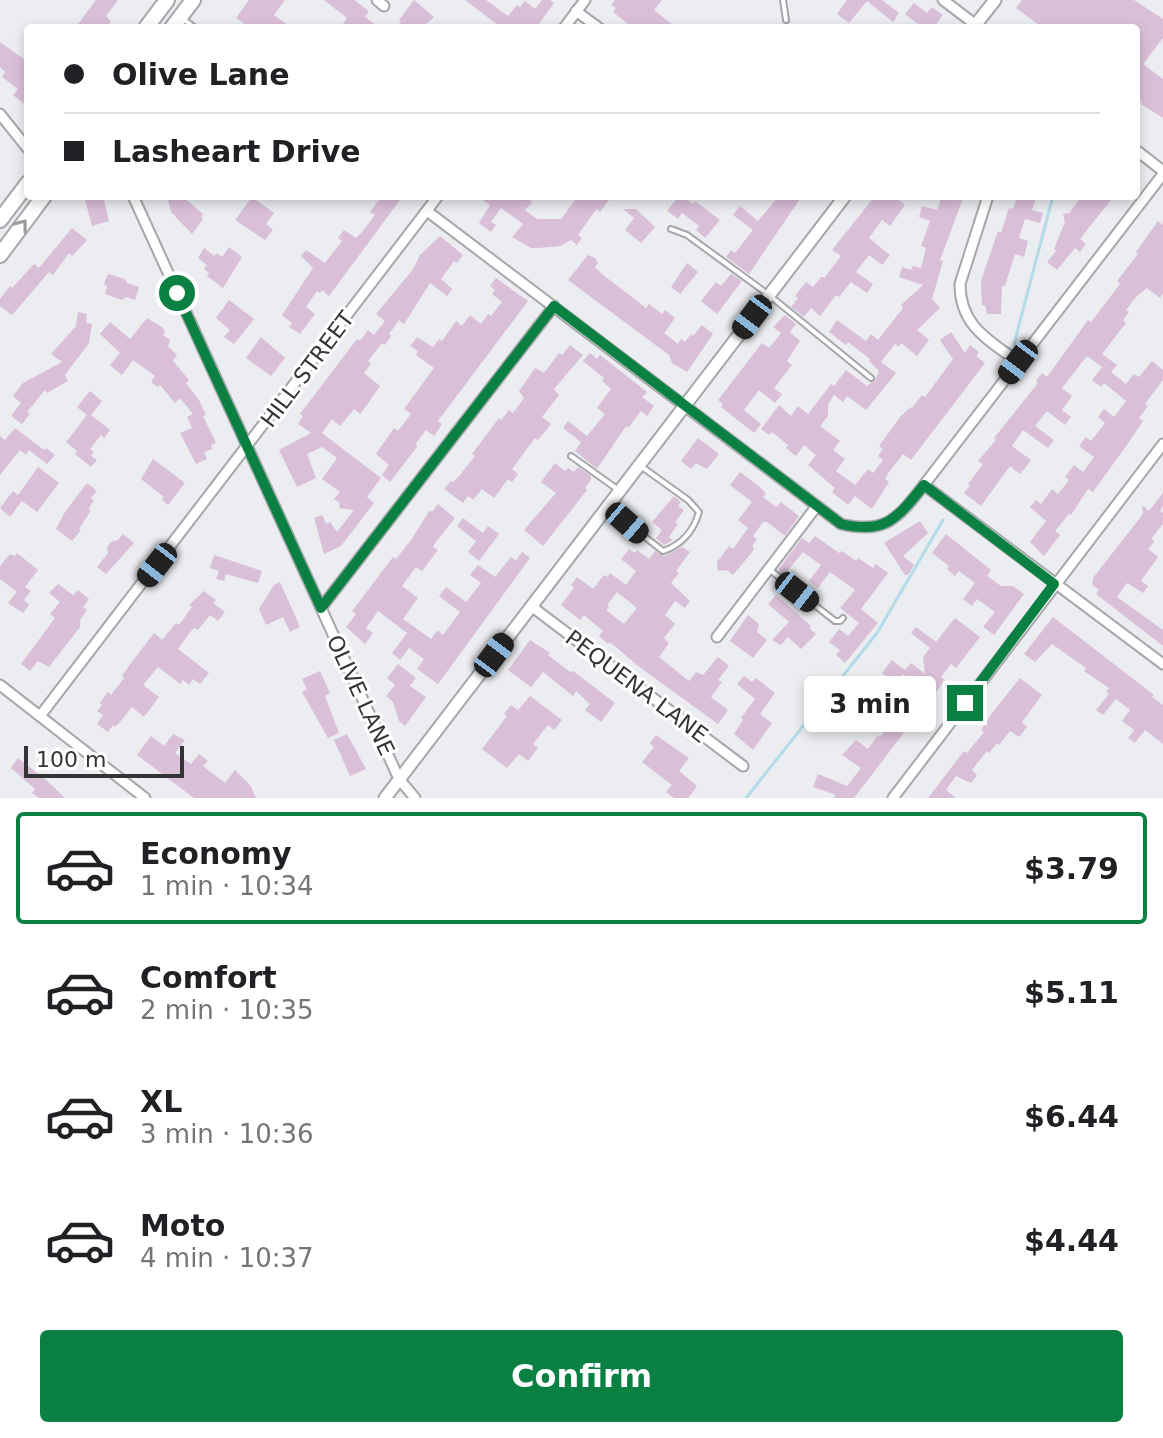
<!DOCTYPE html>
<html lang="en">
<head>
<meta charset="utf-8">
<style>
  :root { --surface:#fff; --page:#f6f6f6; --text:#202124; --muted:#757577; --line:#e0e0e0; --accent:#0b8043 }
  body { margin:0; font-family:"DejaVu Sans",sans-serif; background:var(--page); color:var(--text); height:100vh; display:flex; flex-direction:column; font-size:30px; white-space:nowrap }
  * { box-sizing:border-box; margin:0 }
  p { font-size:26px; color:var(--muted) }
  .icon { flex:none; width:44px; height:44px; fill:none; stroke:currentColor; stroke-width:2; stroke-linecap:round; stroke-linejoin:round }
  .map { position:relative; height:798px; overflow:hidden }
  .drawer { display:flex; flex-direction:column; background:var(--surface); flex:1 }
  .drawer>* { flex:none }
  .banner { position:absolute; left:24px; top:24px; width:1116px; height:176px; border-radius:8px; box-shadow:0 4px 12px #0003; display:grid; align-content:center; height:176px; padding:0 40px; background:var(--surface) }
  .scale { position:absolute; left:24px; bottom:20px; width:160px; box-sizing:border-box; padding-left:8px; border:4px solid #333435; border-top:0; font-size:22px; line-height:28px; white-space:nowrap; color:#333435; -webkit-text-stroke:6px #fff; paint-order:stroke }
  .end { position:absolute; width:36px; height:36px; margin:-18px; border:10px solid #0b8043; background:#fff; box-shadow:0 0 0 4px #fff }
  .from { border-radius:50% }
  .bubble { position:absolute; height:56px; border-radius:8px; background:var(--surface); box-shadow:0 4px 12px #0003; font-size:26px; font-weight:700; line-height:56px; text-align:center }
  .car { position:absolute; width:24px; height:48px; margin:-24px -12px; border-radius:10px; box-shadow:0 0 6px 2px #0007; background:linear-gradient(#222 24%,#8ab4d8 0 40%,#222 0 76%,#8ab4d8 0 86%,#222 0) }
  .banner b { display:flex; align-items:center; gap:28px; height:76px; font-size:30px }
  .banner b+b { border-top:2px solid var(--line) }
  .banner i { width:20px; height:20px; background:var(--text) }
  ul { padding:14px 0 0; list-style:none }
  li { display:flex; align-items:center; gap:24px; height:112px; margin:0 16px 12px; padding:0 24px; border:4px solid transparent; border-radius:8px }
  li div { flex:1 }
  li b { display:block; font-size:30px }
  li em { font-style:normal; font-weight:700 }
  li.current { border-color:var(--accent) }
  li>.icon { width:72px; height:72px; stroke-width:1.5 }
  .button { display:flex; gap:16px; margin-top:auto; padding:16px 40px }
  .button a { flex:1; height:92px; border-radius:8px; background:var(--accent); color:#fff; font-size:32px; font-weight:700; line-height:92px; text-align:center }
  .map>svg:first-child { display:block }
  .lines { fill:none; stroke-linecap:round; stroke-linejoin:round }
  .stream { stroke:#b4dbe9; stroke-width:3 }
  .building { fill:#dabfd9; fill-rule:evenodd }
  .service-casing { stroke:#a5a7aa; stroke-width:8 }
  .minor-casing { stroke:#a5a7aa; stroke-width:13 }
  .tertiary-casing { stroke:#a5a7aa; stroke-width:15 }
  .primary-casing { stroke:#a5a7aa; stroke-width:18 }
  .service { stroke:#fff; stroke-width:4 }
  .minor { stroke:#fff; stroke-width:9 }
  .tertiary { stroke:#fff; stroke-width:11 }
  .primary { stroke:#fff; stroke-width:14 }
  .oneway { stroke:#999a9a }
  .route { stroke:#0b8043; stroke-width:10 }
  .labels { text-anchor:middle; stroke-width:6; stroke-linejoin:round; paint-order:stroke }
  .street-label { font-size:22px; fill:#333435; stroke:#fff }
</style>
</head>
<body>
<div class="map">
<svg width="1163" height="798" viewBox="0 0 1163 798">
  <rect width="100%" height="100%" fill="#ebedf0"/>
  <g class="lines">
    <g class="stream">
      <polyline points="1014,344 1053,196"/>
      <polyline points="746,798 877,633 943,520"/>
    </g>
  </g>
  <g class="building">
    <polygon points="96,0 118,0 106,16 111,21 106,28 83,28 78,24"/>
    <polygon points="249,0 285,0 274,15 292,28 242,28 245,24 236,18"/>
    <polygon points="324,0 354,0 369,11 365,17 380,28 340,28 347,18"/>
    <polygon points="414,0 434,17 422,28 396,28 401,22 399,20"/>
    <polygon points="465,0 486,0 508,16 517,5 520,7 525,1 535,9 542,0 550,0 554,3 536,28 502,28"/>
    <polygon points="615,0 662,0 654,10 677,28 633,28 613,12 616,8 611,5"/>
    <polygon points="847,0 882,0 899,13 893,22 867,1 849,23 837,14"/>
    <polygon points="1022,0 1134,0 1163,19 1163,38 1143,64 1163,79 1163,118 1141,104 1142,102 1136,97 1136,28 1043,28 1016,8"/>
    <polygon points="914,3 927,13 932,7 943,15 933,28 923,28 905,14"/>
    <polygon points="0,42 28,62 28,107 13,95 18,89 2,77 5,72 0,67"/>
    <polygon points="84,196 103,196 109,221 92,226"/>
    <polygon points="167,196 182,196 203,214 201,217 203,219 192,234 171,212"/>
    <polygon points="382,196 394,196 400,200 329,296 322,290 320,293 317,291 306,307 315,314 300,334 289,327 292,323 282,315 313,268 301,256 306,250 325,263 342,241 338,238 344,230 356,238 362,232 375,215 370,212"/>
    <polygon points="477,196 524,196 532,202 525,210 537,219 561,219 578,196 612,196 600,212 597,209 592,215 578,235 582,238 577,245 571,240 560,246 538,248 531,248 512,237 523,224 501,208 491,222 496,225 491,232 479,223 490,205"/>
    <polygon points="679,196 683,196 693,204 695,201 720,220 705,238 696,230 699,226 682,213 678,219 667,211"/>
    <polygon points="779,196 802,196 749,274 726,257 731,250 735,253 753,230 733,215 740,206 758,221"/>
    <polygon points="875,196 902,196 899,200 905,205 890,226 882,220 869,238 890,255 882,265 869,255 856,272 873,284 867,293 851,282 839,297 836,295 820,316 811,308 804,317 791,307 798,298 795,296 806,282 813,287 821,277 825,277 841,256 832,250"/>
    <polygon points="942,196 964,196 940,260 943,261 932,299 940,308 917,330 929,340 917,356 901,343 899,347 895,344 881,362 896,373 866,410 847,396 843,402 834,395 828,404 828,416 820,426 840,441 833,450 845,459 836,471 855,485 868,469 873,473 883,460 878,456 883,449 879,446 901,416 911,407 912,408 922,395 925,397 953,359 940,340 951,332 965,353 970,345 979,352 976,356 985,363 911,460 903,454 889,472 885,479 889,482 872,509 855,496 848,505 832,492 835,488 808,465 816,455 804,445 796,456 786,448 788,445 772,432 769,435 761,429 779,405 791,416 798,406 808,414 831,384 834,386 846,370 867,386 875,380 879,371 869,361 870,359 848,342 846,345 829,332 837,320 866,341 871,334 878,340 903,308 901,305 923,285 899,277 902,267 911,270 913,266 921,268 926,248 921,246 930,221 919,217 922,206 937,210"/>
    <polygon points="1017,196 1037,196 1032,210 1043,213 1040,223 1025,219 1019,238 1028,241 1024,257 1015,254 1005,286 1002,286 1001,314 987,314 985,305 982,305 981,281 998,231 1001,233 1009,208 1013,209"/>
    <polygon points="1082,196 1114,196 1080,239 1086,244 1080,252 1075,248 1057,270 1047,262 1056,251 1054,249 1065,222 1063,214 1069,213"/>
    <polygon points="252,197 274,213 266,224 273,230 265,240 235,220"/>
    <polygon points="623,209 636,209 655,227 641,243 625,230 634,218"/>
    <polygon points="1158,221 1163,225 1163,293 1160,298 1147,288 1137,296 1126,310 1129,312 1123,320 1126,323 1102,354 1117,365 1111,372 1126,384 1134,374 1139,377 1152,361 1163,370 1163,380 1145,404 1148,406 1139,418 1143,421 1129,442 1093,492 1088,489 1071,515 1069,514 1055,531 1060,535 1044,556 1030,542 1046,521 1030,507 1036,500 1041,504 1052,489 1058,494 1069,480 1065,477 1074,465 1083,472 1094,457 1079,446 1086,437 1091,441 1105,423 1098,417 1104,409 1114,417 1126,401 1104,383 1101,387 1092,380 1102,367 1087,356 1062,388 1072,396 1062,410 1071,417 1065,425 1047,411 1035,426 1054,440 1048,448 1023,430 1012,446 1031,460 1025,468 1020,474 1010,466 981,506 964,493 970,486 968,484 983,464 978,461 996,440 994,438 1038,383 1036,381 1042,373 1047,377 1088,320 1091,322 1120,284 1117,281 1138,254 1136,252"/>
    <polygon points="72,228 87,240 78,250 72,256 69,253 53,275 49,272 12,315 0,306 0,299 10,286 12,288 34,264 39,268"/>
    <polygon points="440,236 463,255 457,263 454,261 441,279 452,289 447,296 430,283 404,324 399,320 389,334 391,336 385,345 382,343 368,361 371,364 364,373 380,386 367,405 360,414 354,409 340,426 332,419 322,433 381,478 367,497 374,503 341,546 324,554 314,518 322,515 326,524 330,522 337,532 354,510 339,508 340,503 334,499 340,492 322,479 337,458 322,447 307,454 316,478 297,487 279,450 311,433 298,424 303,416 300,414 357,339 360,341 368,330 374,335 385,321 376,314 414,268 420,255"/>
    <polygon points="229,247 242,257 223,288 207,276 209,273 204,269 207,265 198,258 204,248 214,256 217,253 222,257"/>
    <polygon points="588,255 595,258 598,263 595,267 602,274 646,308 649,304 662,314 665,310 675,318 664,333 678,344 681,339 685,342 691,334 693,336 702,325 713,334 687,372 672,363 669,355 568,280"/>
    <polygon points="687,263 698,272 680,294 671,287"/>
    <polygon points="108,274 125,279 127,283 139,287 135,300 126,297 122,300 105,294 107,286 104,284"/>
    <polygon points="731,274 742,281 717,314 701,301 716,282 721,286"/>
    <polygon points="496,278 528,301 438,421 442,424 434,436 426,430 416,443 417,447 390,482 382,475 389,465 376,454 394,428 398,431 411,414 404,409 434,368 416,355 418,351 410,346 417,337 433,347 439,339 442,341 456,321 462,326 470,315 481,324 488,314 491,316 502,302 492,294 495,290 490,286"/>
    <polygon points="229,300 254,319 234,344 224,337 230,330 216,318"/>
    <polygon points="78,312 87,314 86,323 92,324 89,343 65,375 68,381 47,393 45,390 27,412 30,414 22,424 11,416 21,403 13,396 23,383 62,362 51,354 76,326"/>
    <polygon points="785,315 796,324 790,332 800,341 787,361 792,365 774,388 782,394 775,403 759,390 744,410 761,424 754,433 721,407 723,404 718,400 762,343 769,348 781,333 773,327"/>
    <polygon points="147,318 162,327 165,332 163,335 170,340 168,346 177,355 173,361 189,380 186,383 199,400 206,415 203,416 216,443 211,445 212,449 204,452 207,459 196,464 180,433 192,428 187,417 193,414 180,398 175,403 160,385 158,387 151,382 155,376 133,360 122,375 110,365 120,353 100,334 110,322 130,339"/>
    <polygon points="261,337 285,358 271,376 246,358"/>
    <polygon points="570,345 583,355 554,389 559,395 542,417 551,424 538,440 535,438 512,469 518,474 512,482 508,479 494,498 482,489 473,500 468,496 463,503 444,489 451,481 453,482 459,476 475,456 472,454 499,418 501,420 509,410 513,413 524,398 519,391 535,368 544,373 559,353 562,355"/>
    <polygon points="590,353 597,359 600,355 647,392 642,397 654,406 647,416 641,411 628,428 626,426 597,469 575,451 581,442 563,428 568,421 587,436 605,414 597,408 611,389 602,381 604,378 583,361"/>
    <polygon points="90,391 102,401 91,415 110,430 104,438 101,435 90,449 94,452 91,456 97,460 91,467 75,454 77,451 66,442 87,415 77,407"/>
    <polygon points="15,428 44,450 46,448 55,455 47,464 29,450 26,455 20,450 0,475 0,436 5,440"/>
    <polygon points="698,438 719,454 707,469 696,463 691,469 681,461"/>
    <polygon points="153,459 185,483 168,505 162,500 164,497 141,479"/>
    <polygon points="555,463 565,471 568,468 574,472 578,467 591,476 591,480 585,488 587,490 543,546 524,530 556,493 541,482"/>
    <polygon points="38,467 59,483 37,512 22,501 10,517 0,508 13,491 18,495"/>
    <polygon points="740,472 761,488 766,494 763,497 776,507 781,502 799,516 785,536 767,522 763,522 753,536 757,539 752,546 754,548 753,551 733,575 727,570 718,571 717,562 729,546 733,549 748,528 738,520 752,502 730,485"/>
    <polygon points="87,483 97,491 91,498 94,501 88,509 91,510 79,529 81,530 72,541 56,529 65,512"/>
    <polygon points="1163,493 1163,506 1160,511 1163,513 1163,524 1151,539 1155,541 1148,549 1158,557 1141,581 1148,586 1143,593 1127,583 1117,597 1163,630 1163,646 1096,594 1099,590 1092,585 1093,578 1143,514 1142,505 1149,511"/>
    <polygon points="674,496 681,502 678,506 684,510 675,522 678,524 669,537 673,540 664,545 656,538 662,530 652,522"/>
    <polygon points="438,504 455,518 435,543 433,547 438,550 422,571 416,567 402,586 418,598 403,619 431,639 438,630 443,635 460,612 439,596 446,587 466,602 481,583 470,575 478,565 495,577 511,557 516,561 522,552 530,558 438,684 417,669 424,659 409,648 400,660 392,653 407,633 378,611 366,628 373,633 365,644 346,627 356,614 352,611 362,598 393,557 396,559 411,540 430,510 432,512"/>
    <polygon points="463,518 483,533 488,526 499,534 479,561 468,552 476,541 457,526"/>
    <polygon points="920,521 928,533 903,556 914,565 908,575 905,575 884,543"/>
    <polygon points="123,534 134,543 106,574 97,567 108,553 107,547 111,542 118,540"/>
    <polygon points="946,534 991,570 987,576 1001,586 1013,586 1024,594 994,635 983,627 995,612 977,599 972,606 963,599 975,583 959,571 955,576 947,569 949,566 932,553"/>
    <polygon points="815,536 839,553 842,551 856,561 858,558 873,568 876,564 888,573 861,609 878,623 845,663 836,655 840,650 829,642 839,629 848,636 859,623 840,608 855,590 830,572 818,588 809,581 821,565 803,552 784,575 778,570 802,538 809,543"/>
    <path d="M682 547 690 552 676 571 679 573 671 583 690 601 685 608 675 601 665 615 675 624 664 638 669 643 659 657 689 681 696 672 703 675 718 657 729 666 718 680 722 682 711 697 728 710 718 724 638 666 610 642 608 644 599 636 603 631 584 615 580 620 561 605 574 588 571 585 577 577 593 589 604 575 607 577 610 573 626 585 636 571 621 559 629 549 635 553 637 550 649 559 655 551 664 556ZM617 592 637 608 624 624 606 610 609 607 607 605Z"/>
    <polygon points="17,553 38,570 25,587 31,591 24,600 29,605 23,613 8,603 17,592 0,579 0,566 10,554 15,556"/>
    <polygon points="214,555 262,571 258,583 226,574 224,581 216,579 219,571 210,568"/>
    <polygon points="280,582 300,627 290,632 283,617 266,625 259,609 274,585"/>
    <polygon points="58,584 73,595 78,590 89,599 83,607 87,610 80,620 80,627 49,667 38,661 30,671 21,664 55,618 50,614 60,602 49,593"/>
    <polygon points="204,591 216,600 213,603 225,612 218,621 210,615 198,630 195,628 191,631 178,649 209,673 200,684 193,679 189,685 183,680 180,684 158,667 143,685 159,697 144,717 132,707 120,722 115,727 113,725 108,732 97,724 103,715 97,711 102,705 100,703 108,692 111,695 124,678 122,676 128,667 154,633 162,640 176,623 179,625 192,607 189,605"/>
    <polygon points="776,595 811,626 809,628 816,634 801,649 788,637 781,645 772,640 789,622 768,604"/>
    <polygon points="748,615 759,624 757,632 767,640 753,658 730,641"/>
    <polygon points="1053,617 1154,695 1152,697 1163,705 1163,744 1145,730 1135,743 1128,738 1134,730 1122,721 1130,710 1116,699 1103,715 1096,710 1109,694 1106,692 1109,688 1084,671 1086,668 1052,644 1035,662 1024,654"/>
    <polygon points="955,618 980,637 956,668 951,664 941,677 945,680 936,692 927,697 919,691 922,688 903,674 887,694 878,687 886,676 882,673 892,660 905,670 911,663 925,674 923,657 930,648 911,633 916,627 936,642"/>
    <polygon points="530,640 550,653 548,655 570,672 573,671 615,703 601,722 585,710 590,704 576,691 573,696 543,672 531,687 508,670"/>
    <polygon points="398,664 416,678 410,686 426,697 405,726 399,721 393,702 386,696 395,685 387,678"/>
    <polygon points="320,671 330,693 325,696 339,733 328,738 302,692 307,689 302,679"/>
    <polygon points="744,676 752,682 756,678 775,693 760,714 772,723 753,750 734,734 743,720 741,718 755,699 737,684"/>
    <polygon points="1020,678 1042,695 1022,722 1027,727 1019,737 1010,731 999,745 997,743 989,753 987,751 972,770 977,775 971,783 956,776 946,790 956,798 928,798 964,751 967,753 984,732 981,730 992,713"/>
    <polygon points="530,696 562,720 554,730 548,725 533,744 538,748 528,761 519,754 507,768 482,749 507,716 504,714 511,705 518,710"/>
    <polygon points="908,705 919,713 854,798 833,798 836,795 813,787 818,774 847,786 861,768 842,755 856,740 868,749 878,735 880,737 895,715"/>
    <polygon points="173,734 185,740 175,753 191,764 199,754 208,761 203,766 225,783 235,770 250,785 256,798 194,798 137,755 151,736 164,746"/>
    <polygon points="347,734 366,769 350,776 334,740"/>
    <polygon points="656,735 689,758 679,771 697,786 688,798 674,798 666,792 672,785 642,762 654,747 650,743"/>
    <polygon points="18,758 46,780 65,798 39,798 32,793 35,789 11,768"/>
  </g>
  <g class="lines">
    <g class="service-casing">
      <g id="service">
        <polyline points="783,0 786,20"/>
        <polyline points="182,18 195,28"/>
        <polyline points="671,229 687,235 769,295 871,378"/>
        <polyline points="571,456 617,489"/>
        <path d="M611 505 627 523 663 551C682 545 694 530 699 512L688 500 642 467"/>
        <polyline points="770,570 835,621 840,621 843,618"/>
      </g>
    </g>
    <g class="minor-casing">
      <g id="minor">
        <polyline points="377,0 384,6"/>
        <polyline points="943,0 976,25"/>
        <polyline points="576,11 599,28"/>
        <polyline points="564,28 585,0"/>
        <polyline points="0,114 28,149"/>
        <polyline points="1136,150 1163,171"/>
        <polyline points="133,196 399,779 415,798"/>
        <path d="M988 196 960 284C960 326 988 339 1018 362"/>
        <path d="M427 211 841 524C886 535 899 517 924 485L1163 664"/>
        <polyline points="924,485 1163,174"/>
        <polyline points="531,606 743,766"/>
        <polyline points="321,608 554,306"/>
        <polyline points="717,637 816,507"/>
        <polyline points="0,685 145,798"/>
        <polyline points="40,716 438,196"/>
        <polyline points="893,798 1163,444"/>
      </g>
    </g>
    <g class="tertiary-casing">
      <g id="tertiary">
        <polyline points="973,28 995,0"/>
        <polyline points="385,798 845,196"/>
      </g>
    </g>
    <g class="primary-casing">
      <g id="primary">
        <polyline points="146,28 167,0"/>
        <polyline points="172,28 193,0"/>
        <polyline points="0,220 28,183"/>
        <polyline points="0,255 44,196"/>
      </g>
    </g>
    <use href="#service" class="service"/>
    <use href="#minor" class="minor"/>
    <use href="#tertiary" class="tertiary"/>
    <use href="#primary" class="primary"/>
  </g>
  <defs><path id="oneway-chevron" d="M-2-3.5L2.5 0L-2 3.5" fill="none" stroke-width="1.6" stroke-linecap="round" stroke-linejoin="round" transform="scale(2)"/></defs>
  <use class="oneway" href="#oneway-chevron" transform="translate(22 225) rotate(-53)"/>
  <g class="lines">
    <path class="route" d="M177 293 321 608 554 306 841 524C886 535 898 517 924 485L1054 584 965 703"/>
  </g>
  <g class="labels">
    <g class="street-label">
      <text transform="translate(307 369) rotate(-53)" y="8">HILL STREET</text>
      <text transform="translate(637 686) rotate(37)" y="8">PEQUENA LANE</text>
      <text transform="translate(361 695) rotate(65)" y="8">OLIVE LANE</text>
    </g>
  </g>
</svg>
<div class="scale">100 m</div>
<i class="end from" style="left:177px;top:293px"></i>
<i class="end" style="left:965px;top:703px"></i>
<div class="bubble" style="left:804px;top:676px;width:132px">3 min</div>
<i class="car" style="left:752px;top:317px;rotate:217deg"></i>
<i class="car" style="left:1018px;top:362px;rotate:217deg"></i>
<i class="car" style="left:627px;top:523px;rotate:131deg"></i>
<i class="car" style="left:157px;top:565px;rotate:218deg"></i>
<i class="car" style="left:797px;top:592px;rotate:128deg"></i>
<i class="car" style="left:494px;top:655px;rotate:37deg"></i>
<div class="banner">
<b><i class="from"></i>Olive Lane</b>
<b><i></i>Lasheart Drive</b>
</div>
</div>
<section class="drawer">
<ul>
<li class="current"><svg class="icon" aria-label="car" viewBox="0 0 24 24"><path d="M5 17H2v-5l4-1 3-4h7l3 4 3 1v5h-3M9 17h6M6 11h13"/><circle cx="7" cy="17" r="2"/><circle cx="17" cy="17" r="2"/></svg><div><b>Economy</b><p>1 min · 10:34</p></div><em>$3.79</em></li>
<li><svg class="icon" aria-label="car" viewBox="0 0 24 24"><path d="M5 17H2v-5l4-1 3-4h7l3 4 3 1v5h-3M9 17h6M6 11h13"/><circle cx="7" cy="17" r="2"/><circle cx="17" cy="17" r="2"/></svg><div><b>Comfort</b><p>2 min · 10:35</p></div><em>$5.11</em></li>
<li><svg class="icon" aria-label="car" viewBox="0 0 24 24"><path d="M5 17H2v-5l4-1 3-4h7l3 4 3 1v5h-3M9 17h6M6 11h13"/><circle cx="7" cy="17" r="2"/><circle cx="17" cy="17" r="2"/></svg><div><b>XL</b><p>3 min · 10:36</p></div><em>$6.44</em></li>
<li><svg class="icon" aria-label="car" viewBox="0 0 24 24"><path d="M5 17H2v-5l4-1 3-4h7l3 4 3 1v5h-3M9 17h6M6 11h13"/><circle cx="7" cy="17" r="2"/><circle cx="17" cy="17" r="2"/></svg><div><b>Moto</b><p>4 min · 10:37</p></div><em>$4.44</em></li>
</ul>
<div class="button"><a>Confirm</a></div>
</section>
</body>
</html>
